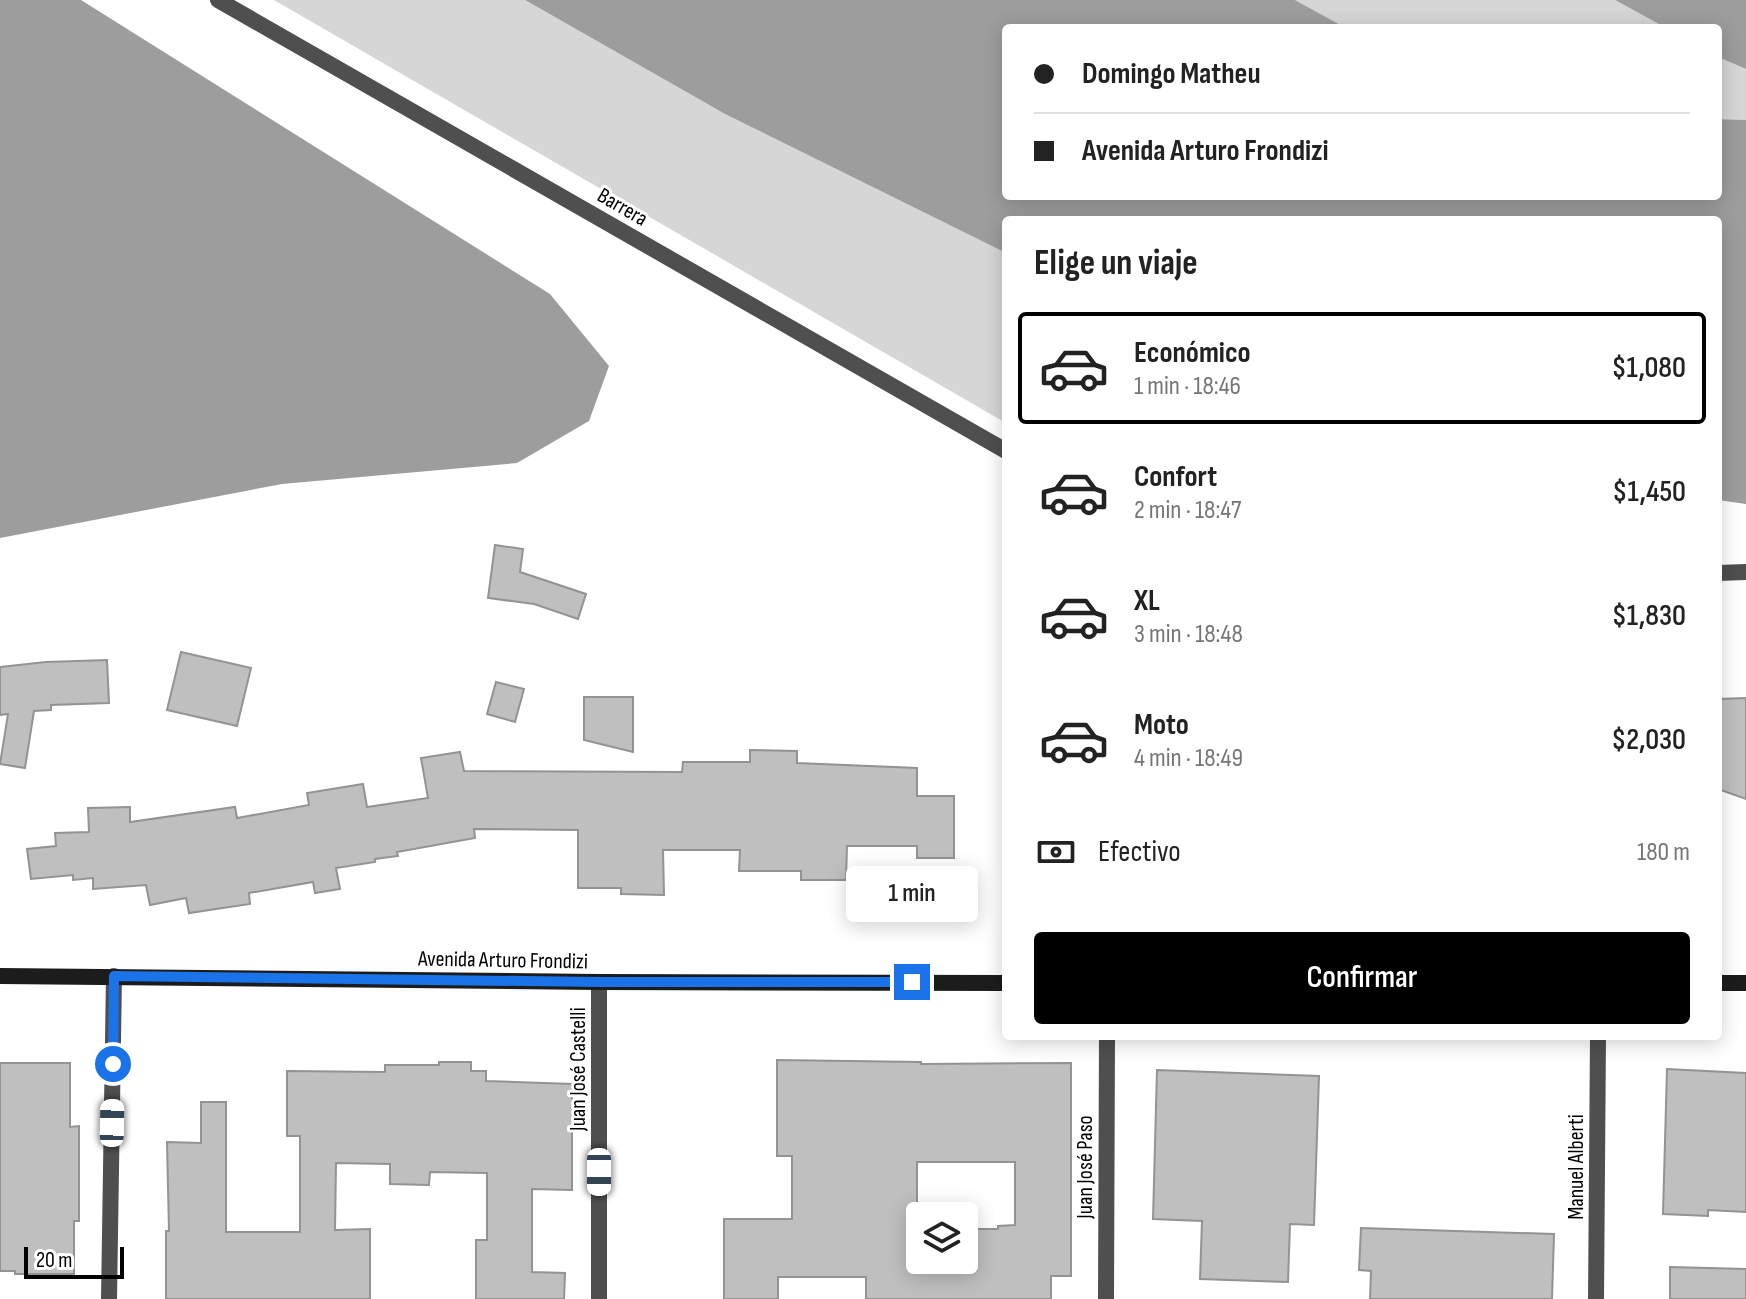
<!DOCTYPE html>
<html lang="es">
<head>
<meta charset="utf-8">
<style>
  :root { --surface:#fff; --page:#f2f2f2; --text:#222; --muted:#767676; --line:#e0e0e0; --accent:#000 }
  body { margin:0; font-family:"Sofia Sans Condensed",sans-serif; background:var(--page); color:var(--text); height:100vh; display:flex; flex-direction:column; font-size:30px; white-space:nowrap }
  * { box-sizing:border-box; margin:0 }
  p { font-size:26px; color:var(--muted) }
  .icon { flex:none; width:44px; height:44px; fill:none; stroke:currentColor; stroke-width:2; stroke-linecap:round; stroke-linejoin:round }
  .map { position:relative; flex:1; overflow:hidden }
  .sheet { position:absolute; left:1002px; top:216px; width:720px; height:824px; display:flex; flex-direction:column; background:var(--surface); border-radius:8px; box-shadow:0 4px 20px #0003 }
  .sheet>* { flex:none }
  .banner { position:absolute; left:1002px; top:24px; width:720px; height:176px; border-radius:8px; box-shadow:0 4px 20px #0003; display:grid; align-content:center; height:176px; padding:0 32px; background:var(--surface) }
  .tools { position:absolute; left:906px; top:1202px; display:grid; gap:16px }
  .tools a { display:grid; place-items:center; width:72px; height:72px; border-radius:8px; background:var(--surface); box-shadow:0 4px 20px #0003; font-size:40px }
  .scale { position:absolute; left:24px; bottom:20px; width:100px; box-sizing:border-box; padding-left:8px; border:4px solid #000; border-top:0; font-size:22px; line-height:28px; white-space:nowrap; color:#000; -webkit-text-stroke:6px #fff; paint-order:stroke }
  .end { position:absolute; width:36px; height:36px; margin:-18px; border:10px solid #1a73e8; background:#fff; box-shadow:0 0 0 4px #fff }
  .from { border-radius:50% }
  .bubble { position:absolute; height:56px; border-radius:8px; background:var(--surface); box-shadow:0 4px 20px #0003; font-size:26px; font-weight:600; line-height:56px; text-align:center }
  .car { position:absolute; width:24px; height:48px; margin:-24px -12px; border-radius:10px; box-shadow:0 0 6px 2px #0007; background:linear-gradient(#fff 24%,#345 0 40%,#fff 0 76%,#345 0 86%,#fff 0) }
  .banner b { display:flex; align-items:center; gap:28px; height:76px; font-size:30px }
  .banner b+b { border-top:2px solid var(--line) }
  .banner i { width:20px; height:20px; background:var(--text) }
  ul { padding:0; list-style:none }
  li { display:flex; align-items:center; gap:24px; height:112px; margin:0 16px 12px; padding:0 16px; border:4px solid transparent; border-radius:8px }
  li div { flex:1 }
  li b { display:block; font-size:30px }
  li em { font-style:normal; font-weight:600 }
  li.selected { border-color:var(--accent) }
  li>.icon { width:72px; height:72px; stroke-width:1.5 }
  h2 { padding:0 32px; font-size:36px; line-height:96px }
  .pay { display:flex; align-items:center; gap:20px; height:88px; padding:0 32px; font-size:30px }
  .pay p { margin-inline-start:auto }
  .button { display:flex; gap:16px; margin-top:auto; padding:16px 32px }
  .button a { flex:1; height:92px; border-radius:8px; background:var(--accent); color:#fff; font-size:32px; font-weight:600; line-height:92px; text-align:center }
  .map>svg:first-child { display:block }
  .green { fill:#d6d6d6 }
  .water { fill:#9d9d9d }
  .building { fill:#bfbfbf; stroke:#939393; stroke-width:2; fill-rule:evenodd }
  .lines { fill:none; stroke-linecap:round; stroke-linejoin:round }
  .minor { stroke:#4f4f4f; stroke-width:16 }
  .secondary { stroke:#1c1c1c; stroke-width:16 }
  .route { stroke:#1a73e8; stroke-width:10 }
  .labels { text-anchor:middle; stroke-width:6; stroke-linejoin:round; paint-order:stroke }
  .street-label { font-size:22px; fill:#000; stroke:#fff }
</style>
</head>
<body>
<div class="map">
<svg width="1746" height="1299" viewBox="0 0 1746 1299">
  <rect width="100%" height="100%" fill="#fff"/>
  <g class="green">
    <polygon points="274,0 525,0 725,114 1006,253 1006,423"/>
    <polygon points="1295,0 1615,0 1666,28 1346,28"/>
    <polygon points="1718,57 1746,69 1746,120 1718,119"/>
  </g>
  <g class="water">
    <polygon points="0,0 81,0 550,294 609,366 589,421 517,463 282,484 0,538"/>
    <polygon points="525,0 1295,0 1346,28 1006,28 1006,196 1718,196 1718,119 1746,120 1746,504 1718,500 1718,220 1006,220 1006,253 725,114"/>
    <polygon points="1615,0 1746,0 1746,69 1718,57 1718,28 1666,28"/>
  </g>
  <g class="building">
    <polygon points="495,545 523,549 520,572 586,594 578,619 534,604 488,598"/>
    <polygon points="181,652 251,668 237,726 167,710"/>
    <polygon points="107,660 109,703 51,705 51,710 34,711 25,768 0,764 8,714 0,715 0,667 46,662"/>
    <polygon points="496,682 524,689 515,722 487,714"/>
    <polygon points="584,697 633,697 633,752 584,740"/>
    <polygon points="1746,698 1746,799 1718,789 1718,699"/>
    <polygon points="750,750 797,751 797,763 917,768 917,796 954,796 954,858 917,858 917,846 847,846 846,880 801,880 801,871 739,871 740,850 663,850 664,895 621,894 621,888 578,888 578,830 474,829 475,838 397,852 398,856 375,859 375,862 336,868 340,889 315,893 313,882 249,893 250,904 189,913 186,898 150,905 146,885 93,889 93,878 73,880 73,875 31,879 27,849 56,846 55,833 89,832 88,808 130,807 130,822 235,807 237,818 309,805 307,793 363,784 367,807 428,798 421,758 460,752 464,771 682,772 683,762 750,762"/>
    <path d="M777 1060 921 1062V1064L1071 1063V1276H1051V1299H866V1277H778V1299H724V1219H792V1156H777ZM917 1162H1015V1225L998 1226V1229H964V1260H920V1229H917Z"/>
    <polygon points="439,1062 471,1062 471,1071 486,1071 486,1081 572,1084 572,1190 532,1189 532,1272 565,1273 564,1299 476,1299 476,1240 487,1240 487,1173 430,1172 429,1185 390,1184 390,1164 336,1163 335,1230 370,1229 370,1299 166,1299 166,1231 169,1231 167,1142 201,1143 201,1102 226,1102 226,1232 300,1232 300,1136 287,1136 287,1071 385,1072 385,1065 439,1065"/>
    <polygon points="0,1063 70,1063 70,1127 79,1126 79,1221 74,1221 74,1274 15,1274 15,1271 0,1271"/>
    <polygon points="1667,1069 1746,1073 1746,1212 1708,1210 1708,1216 1663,1214"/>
    <polygon points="1157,1070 1319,1076 1314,1225 1290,1224 1288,1282 1200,1279 1202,1221 1153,1219"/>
    <polygon points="1361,1228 1554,1234 1552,1299 1370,1299 1371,1271 1359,1270"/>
    <polygon points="1670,1267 1746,1269 1746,1299 1670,1299"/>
  </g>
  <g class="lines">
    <g class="minor">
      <polyline points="218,0 1006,451"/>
      <polyline points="1718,573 1746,572"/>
      <polyline points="599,982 599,1299"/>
      <polyline points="109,1299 114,976"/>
      <polyline points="1106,1299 1107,1036"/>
      <polyline points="1596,1299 1598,1036"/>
    </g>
    <g class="secondary">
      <polyline points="0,976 599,982 1006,983"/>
      <polyline points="1718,983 1746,983"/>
    </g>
  </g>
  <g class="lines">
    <polyline class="route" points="113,1064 114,976 599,982 912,982"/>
  </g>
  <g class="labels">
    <g class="street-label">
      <text transform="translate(623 206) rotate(30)" y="8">Barrera</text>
      <text transform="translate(503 959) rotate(1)" y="8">Avenida Arturo Frondizi</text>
      <text transform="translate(577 1069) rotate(-90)" y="8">Juan José Castelli</text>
      <text transform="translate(1084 1167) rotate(-90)" y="8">Juan José Paso</text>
      <text transform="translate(1575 1167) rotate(-90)" y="8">Manuel Alberti</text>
    </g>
  </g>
</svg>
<div class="tools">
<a><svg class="icon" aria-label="layers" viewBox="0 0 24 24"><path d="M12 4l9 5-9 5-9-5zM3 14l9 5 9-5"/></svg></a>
</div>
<div class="scale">20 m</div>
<i class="end from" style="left:113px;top:1064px"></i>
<i class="end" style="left:912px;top:982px"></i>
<div class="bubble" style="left:846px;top:866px;width:132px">1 min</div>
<i class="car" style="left:112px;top:1123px;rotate:1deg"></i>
<i class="car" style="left:599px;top:1172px;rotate:180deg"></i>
<div class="banner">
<b><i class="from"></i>Domingo Matheu</b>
<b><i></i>Avenida Arturo Frondizi</b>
</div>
<section class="sheet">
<h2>Elige un viaje</h2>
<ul>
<li class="selected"><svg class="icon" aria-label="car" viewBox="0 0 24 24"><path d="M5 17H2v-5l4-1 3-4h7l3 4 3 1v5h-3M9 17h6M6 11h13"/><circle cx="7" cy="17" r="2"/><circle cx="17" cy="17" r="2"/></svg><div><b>Económico</b><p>1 min · 18:46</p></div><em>$1,080</em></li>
<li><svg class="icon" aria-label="car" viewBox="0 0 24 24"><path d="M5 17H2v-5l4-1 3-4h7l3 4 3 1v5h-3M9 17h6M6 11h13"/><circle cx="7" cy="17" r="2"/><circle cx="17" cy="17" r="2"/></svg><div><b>Confort</b><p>2 min · 18:47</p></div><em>$1,450</em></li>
<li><svg class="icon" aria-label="car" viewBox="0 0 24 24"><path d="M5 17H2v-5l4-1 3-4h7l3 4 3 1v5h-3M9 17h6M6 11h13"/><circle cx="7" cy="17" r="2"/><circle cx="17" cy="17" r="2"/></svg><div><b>XL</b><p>3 min · 18:48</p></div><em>$1,830</em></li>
<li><svg class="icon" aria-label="car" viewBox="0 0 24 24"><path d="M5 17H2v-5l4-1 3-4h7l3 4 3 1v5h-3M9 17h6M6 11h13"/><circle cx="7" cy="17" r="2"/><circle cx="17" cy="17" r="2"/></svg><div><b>Moto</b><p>4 min · 18:49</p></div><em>$2,030</em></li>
</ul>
<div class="pay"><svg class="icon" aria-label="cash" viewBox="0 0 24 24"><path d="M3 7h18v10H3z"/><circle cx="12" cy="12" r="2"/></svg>Efectivo<p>180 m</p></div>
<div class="button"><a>Confirmar</a></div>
</section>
</div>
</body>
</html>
